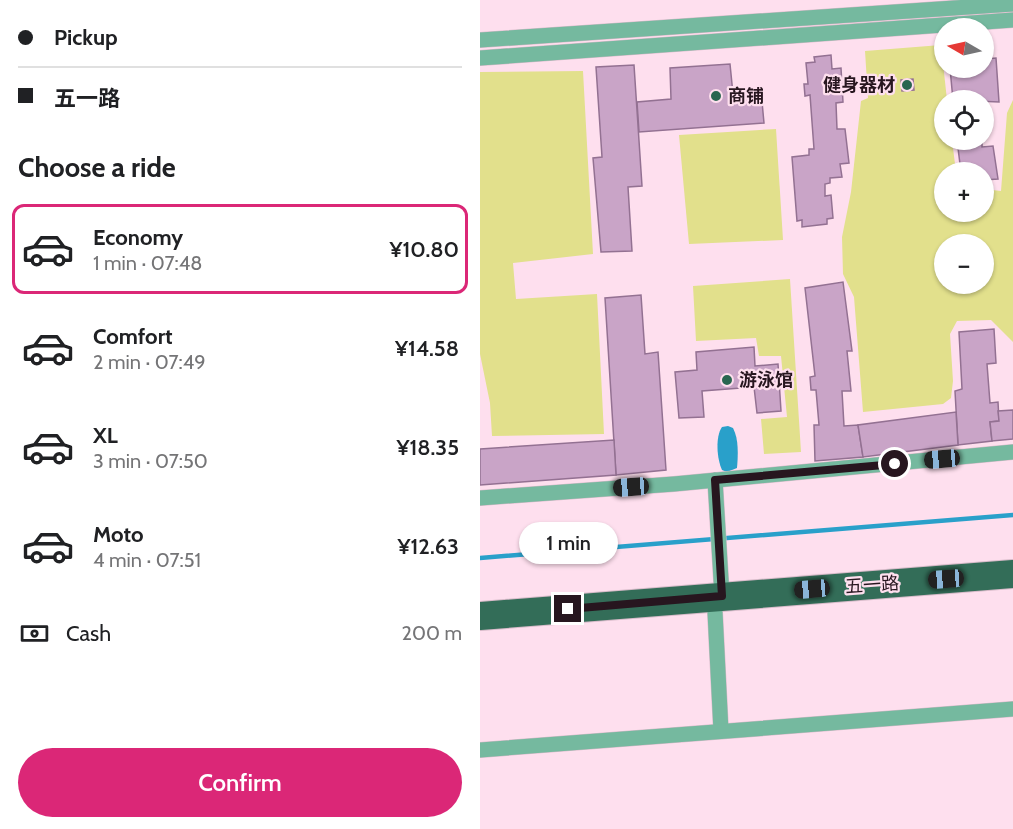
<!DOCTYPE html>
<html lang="en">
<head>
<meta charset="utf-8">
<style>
  :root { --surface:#fff; --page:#f2f2f2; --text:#202124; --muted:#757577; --line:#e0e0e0; --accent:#db2777 }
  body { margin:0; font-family:Cabin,"Noto Sans SC",sans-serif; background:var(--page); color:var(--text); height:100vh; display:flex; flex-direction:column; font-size:22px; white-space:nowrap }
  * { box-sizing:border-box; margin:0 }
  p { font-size:20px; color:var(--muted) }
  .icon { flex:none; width:33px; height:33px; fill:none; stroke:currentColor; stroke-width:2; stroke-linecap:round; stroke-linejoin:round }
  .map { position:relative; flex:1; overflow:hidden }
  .drawer { display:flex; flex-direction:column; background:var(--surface); width:480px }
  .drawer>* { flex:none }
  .hud { display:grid; align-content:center; height:132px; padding:0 18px; background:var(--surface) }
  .needle { width:39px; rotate:279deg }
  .buttons { position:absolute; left:454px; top:18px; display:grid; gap:12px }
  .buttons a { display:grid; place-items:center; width:60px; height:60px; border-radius:50%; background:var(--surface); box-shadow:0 2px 4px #0004; font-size:30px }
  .end { position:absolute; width:27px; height:27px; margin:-14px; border:8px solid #27161f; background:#fff; box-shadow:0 0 0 3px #fff }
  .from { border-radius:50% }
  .bubble { position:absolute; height:42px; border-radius:21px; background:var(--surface); box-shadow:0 2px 4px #0004; font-size:20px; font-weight:600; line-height:42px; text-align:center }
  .car { position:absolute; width:18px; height:36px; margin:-18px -9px; border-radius:8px; box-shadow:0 0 4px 2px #0007; background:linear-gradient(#222 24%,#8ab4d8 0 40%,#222 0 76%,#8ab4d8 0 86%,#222 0) }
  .hud b { display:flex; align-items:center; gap:21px; height:57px; font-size:22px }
  .hud b+b { border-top:2px solid var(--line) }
  .hud i { width:15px; height:15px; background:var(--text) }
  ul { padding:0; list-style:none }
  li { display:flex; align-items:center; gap:18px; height:90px; margin:0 12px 9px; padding:0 6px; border:3px solid transparent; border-radius:12px }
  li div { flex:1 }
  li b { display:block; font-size:22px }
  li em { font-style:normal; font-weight:600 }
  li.selected { border-color:var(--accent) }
  li>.icon { width:54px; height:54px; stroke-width:1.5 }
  h2 { padding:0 18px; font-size:27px; line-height:72px }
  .pay { display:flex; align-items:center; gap:15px; height:66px; padding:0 18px; font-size:22px }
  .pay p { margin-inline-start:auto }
  .cta { display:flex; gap:12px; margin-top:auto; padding:12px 18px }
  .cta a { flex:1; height:69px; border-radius:36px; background:var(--accent); color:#fff; font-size:24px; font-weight:600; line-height:69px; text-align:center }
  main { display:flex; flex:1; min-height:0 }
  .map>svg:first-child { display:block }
  .green { fill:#e2e08c; fill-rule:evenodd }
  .water { fill:#29a0ca }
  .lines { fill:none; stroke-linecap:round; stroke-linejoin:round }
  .stream { stroke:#29a0ca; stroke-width:4.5 }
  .building { fill:#c9a4c7; stroke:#937192; stroke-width:1.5 }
  .street-casing { stroke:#d7bbc9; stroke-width:16 }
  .highway-casing { stroke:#d7bbc9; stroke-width:30 }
  .street { stroke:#75b99f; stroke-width:15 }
  .highway { stroke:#336d58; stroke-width:28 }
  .route { stroke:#27161f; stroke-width:8 }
  .poi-dot { fill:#296650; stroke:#fedfee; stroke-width:2 }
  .labels { text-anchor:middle; stroke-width:4.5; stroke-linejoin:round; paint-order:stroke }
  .poi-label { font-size:18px; font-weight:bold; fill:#27161f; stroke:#fedfee; text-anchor:start }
  .street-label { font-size:18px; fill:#27161f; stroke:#fedfee }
</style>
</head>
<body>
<main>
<section class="drawer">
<div class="hud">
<b><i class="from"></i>Pickup</b>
<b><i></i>五一路</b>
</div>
<h2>Choose a ride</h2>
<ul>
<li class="selected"><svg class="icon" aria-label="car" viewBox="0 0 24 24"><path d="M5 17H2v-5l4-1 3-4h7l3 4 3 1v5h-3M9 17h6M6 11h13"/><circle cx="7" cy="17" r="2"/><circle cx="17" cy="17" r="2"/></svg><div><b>Economy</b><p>1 min · 07:48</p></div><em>¥10.80</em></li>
<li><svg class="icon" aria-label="car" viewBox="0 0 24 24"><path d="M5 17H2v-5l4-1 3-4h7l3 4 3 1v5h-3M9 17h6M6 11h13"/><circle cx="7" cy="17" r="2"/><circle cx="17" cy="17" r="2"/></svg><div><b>Comfort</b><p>2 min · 07:49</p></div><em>¥14.58</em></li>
<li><svg class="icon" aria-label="car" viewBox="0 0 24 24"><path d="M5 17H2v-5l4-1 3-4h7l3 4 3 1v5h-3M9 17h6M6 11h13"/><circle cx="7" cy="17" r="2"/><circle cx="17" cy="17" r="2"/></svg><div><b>XL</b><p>3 min · 07:50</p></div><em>¥18.35</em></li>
<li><svg class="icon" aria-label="car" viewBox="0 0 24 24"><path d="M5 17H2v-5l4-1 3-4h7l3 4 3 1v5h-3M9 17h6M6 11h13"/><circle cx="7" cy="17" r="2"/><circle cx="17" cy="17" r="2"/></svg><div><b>Moto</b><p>4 min · 07:51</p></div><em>¥12.63</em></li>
</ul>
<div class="pay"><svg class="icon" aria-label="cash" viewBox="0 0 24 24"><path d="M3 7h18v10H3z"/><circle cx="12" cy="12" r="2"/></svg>Cash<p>200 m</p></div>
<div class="cta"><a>Confirm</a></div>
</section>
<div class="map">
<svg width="533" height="829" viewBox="0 0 533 829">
  <rect width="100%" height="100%" fill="#fedfee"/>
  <g class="green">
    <path d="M461 45 467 100H465V140H472L476 172H465V212H504V189L521 191 527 113 533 100V342L511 320 477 321 470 334 473 381 471 398 463 404 383 412 374 297 363 274 362 237 371 192 381 101 388 98 385 51ZM465 244H504V284H465Z"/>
    <polygon points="103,71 113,254 33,263 36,299 117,294 124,434 12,436 10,403 0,354 0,72"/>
    <polygon points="296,129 303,240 209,244 199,135"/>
    <polygon points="310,279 321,452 284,454 281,419 307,417 301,356 279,356 276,338 216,341 213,286"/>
  </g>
  <path class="water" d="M248 426 253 428C259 439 258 456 257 468L247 472 242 470C237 459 235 437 242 427Z"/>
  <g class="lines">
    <polyline class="stream" points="0,558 533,515"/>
  </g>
  <g class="building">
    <polygon points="351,55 352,69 361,68 363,102 356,103 357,129 365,129 369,163 360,164 362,177 350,178 350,183 345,184 345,196 351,195 353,218 347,219 347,224 322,227 322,220 317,221 312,157 329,155 329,149 334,149 330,95 325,96 324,84 328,84 326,63 335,62 334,57"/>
    <polygon points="516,58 519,102 473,100 470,68 504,68 504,59"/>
    <polygon points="250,64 253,94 281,91 284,123 159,132 157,102 191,99 190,68"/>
    <polygon points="154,65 162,186 148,187 152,251 121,252 113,158 122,157 116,67"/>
    <polygon points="433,79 434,90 422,91 421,80"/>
    <polygon points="477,140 502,140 502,147 513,146 518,179 504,180 504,172 481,172"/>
    <polygon points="363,282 372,351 367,351 371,391 362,391 364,426 378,425 383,457 335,461 334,425 339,425 336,390 331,390 330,377 335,376 325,288"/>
    <polygon points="161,295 165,354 178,352 186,470 136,475 125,298"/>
    <polygon points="514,329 516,363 507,364 510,403 518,402 519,421 510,422 512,441 478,445 475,391 482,389 479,332"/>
    <polygon points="274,347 275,366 298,364 301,411 277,413 274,387 222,391 224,417 199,418 195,372 217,370 216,352"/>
    <polygon points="533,410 533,439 512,441 510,422 519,421 518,411"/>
    <polygon points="476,412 478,445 383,457 378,425"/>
    <polygon points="134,440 136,475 0,485 0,449"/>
  </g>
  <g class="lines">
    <g class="street-casing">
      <g id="street">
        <polyline points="0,40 533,4"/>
        <polyline points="0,58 533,20"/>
        <polyline points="235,480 242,596"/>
        <polyline points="0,498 194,484 533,452"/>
        <polyline points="235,612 241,731"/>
        <polyline points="0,750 533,709"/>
      </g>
    </g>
    <g class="highway-casing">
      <polyline id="highway" points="0,616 533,574"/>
    </g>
    <use href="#street" class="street"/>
    <use href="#highway" class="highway"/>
  </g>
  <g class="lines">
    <polyline class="route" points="88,609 242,596 235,480 415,464"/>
  </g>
  <g class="poi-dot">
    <circle cx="427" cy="85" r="6"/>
    <circle cx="236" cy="96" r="6"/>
    <circle cx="247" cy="380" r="6"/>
  </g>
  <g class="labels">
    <g class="poi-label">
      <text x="415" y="91" text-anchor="end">健身器材</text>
      <text x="248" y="102">商铺</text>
      <text x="259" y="386">游泳馆</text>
    </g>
    <g class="street-label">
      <text transform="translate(392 585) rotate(-4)" y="6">五一路</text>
    </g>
  </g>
</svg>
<div class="buttons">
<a><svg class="needle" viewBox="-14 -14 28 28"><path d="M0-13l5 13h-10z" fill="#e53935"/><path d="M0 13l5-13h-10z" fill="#757577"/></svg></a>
<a><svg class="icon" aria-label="locate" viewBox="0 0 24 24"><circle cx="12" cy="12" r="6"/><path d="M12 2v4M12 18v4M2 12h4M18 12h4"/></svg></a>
<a>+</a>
<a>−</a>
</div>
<i class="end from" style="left:415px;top:464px"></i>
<i class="end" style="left:88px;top:609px"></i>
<div class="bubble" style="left:39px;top:522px;width:99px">1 min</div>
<i class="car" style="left:462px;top:459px;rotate:265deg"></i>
<i class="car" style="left:151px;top:487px;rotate:266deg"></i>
<i class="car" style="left:466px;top:579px;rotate:266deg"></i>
<i class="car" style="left:332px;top:589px;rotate:265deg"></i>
</div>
</main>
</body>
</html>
